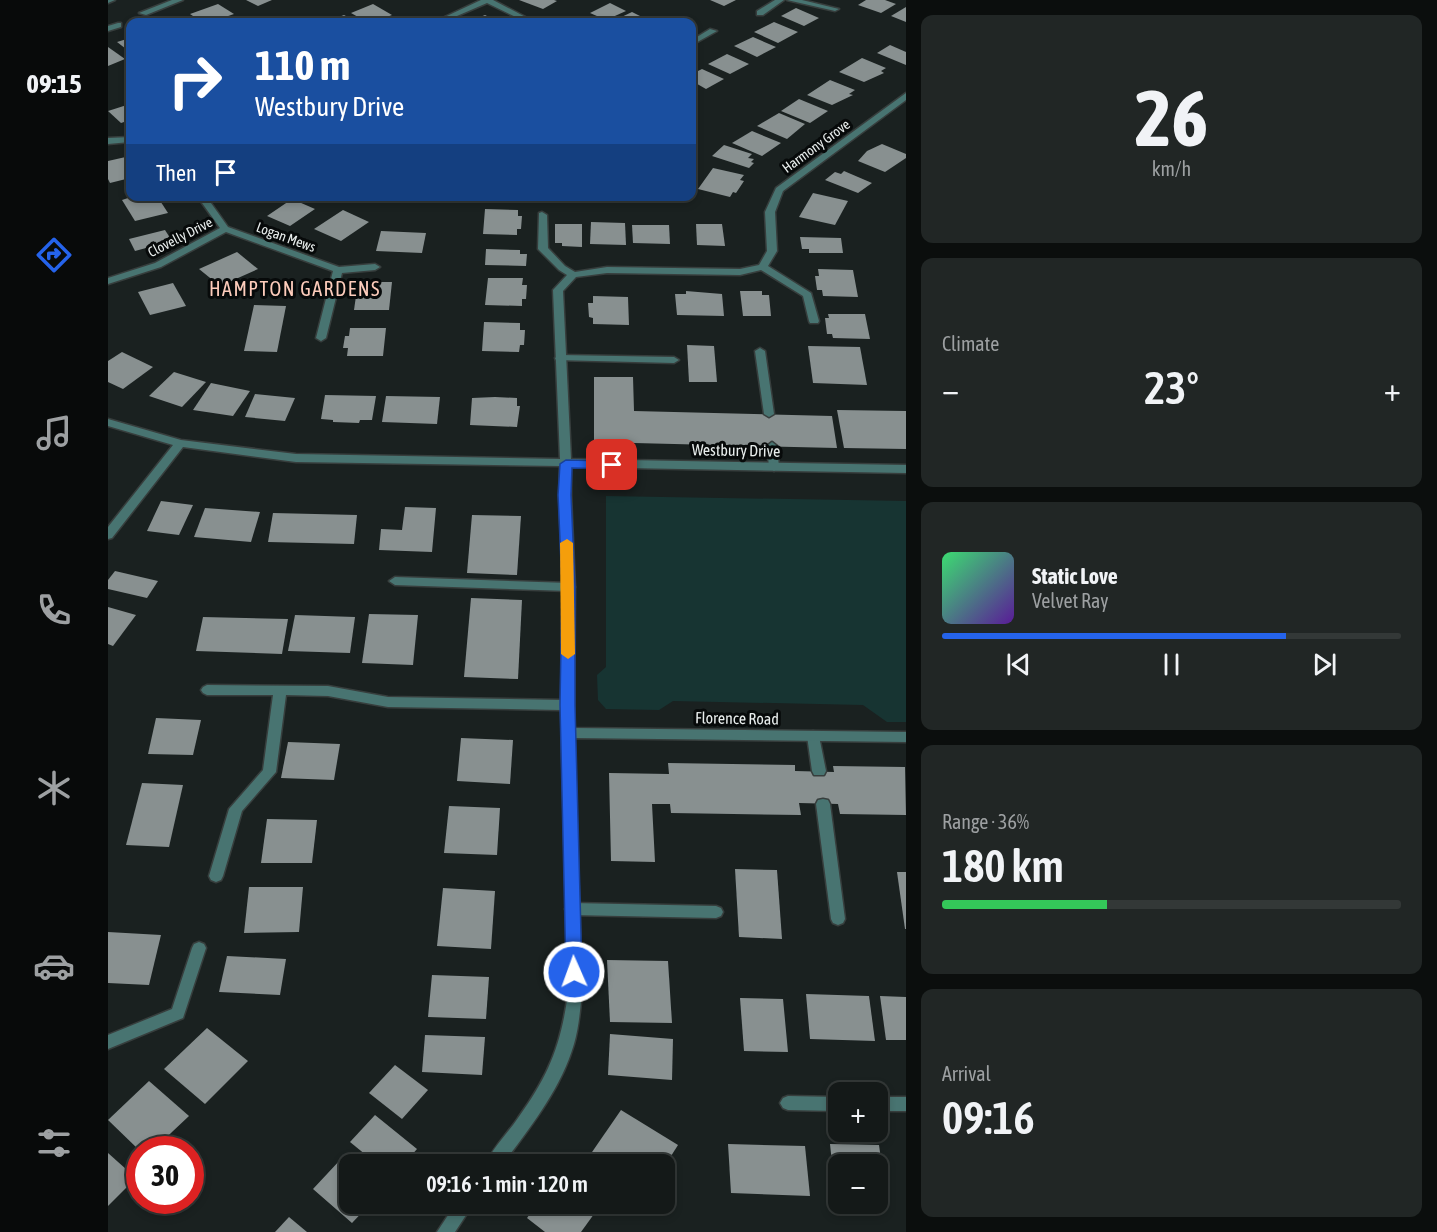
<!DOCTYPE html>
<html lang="en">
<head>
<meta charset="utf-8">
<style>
	body { margin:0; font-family:"Asap Condensed",sans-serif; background:#212625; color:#f1f3f6; height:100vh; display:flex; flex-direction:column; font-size:22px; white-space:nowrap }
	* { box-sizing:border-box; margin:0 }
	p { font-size:20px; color:#9da0a2 }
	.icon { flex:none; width:33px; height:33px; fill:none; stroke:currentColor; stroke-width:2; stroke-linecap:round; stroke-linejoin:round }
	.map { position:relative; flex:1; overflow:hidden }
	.sheet { display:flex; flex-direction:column; gap:15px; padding:15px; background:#0b0e0d; width:531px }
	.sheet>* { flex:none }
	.banner { position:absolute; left:18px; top:18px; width:570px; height:183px; border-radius:12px; box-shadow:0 3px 9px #0003,0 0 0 2px #333837; background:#1a4fa0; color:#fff; overflow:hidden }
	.fabs { position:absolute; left:720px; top:1082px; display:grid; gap:12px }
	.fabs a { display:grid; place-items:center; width:60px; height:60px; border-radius:12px; background:#141918; box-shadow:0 3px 9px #0003,0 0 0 2px #333837; font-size:30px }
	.speed { position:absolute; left:18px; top:1136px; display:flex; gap:12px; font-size:30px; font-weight:700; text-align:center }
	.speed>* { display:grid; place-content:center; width:78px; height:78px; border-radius:50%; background:#141918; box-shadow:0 3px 9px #0003,0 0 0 2px #333837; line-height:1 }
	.speed .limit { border:9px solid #d22; background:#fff; color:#111 }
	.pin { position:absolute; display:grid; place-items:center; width:51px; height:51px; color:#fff; margin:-26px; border-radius:12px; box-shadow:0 3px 9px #0006 }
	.me { position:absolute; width:66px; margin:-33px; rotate:358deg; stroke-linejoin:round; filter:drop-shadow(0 0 4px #0008) }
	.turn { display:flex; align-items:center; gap:21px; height:126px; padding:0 30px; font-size:27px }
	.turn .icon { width:78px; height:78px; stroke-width:2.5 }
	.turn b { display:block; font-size:42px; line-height:51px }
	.then { display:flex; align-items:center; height:57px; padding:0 30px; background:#0003; gap:12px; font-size:22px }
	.big { font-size:45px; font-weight:600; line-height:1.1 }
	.sheet .widget { flex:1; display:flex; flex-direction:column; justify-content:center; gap:9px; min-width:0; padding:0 21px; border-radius:12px; background:#212625 }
	.sheet .dial { align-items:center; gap:0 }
	.dial b { font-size:78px; line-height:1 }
	.song { display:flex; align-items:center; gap:18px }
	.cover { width:72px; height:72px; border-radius:9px; background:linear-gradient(135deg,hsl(140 70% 55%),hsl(270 70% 35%)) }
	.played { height:6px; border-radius:3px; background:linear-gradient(90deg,#2563eb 75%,#333837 75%) }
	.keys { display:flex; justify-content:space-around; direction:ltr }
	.heat { display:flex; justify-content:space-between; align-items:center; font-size:33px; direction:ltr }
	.charge { height:9px; border-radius:4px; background:linear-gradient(90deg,#34c759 36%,#333837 0) }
	.trip { position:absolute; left:231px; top:1154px; width:336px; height:60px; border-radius:12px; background:#141918; box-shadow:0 3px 9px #0003,0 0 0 2px #333837; font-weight:600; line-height:60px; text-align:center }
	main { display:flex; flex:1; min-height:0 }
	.menu { display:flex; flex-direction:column; width:108px; justify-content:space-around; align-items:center; background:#080a0a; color:#9da0a2 }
	.menu .icon { width:42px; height:42px }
	.menu .current { color:#2563eb }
	.menu b { font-size:27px; color:#f1f3f6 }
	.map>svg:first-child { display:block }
	.green { fill:#173432 }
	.building { fill:#889090 }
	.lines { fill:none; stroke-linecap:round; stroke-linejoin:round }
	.service-casing { stroke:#373e3d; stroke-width:3 }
	.minor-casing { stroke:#373e3d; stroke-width:3 }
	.tertiary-casing { stroke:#373e3d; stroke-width:3 }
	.service { fill:#487471; fill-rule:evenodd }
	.minor { fill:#487471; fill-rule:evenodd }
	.tertiary { fill:#487471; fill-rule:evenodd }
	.route { fill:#2563eb; stroke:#184099; stroke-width:1.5 }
	.slow { fill:#f59e0b }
	.labels { text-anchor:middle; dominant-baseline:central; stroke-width:6; stroke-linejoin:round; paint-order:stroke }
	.far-street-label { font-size:14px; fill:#e9eeed; stroke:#070a0a }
	.street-label { font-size:16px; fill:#e9eeed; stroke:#070a0a }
	.quarter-label { font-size:20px; letter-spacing:1.5px; fill:#fdccbb; stroke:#070a0a }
</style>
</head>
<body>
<main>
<nav class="menu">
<b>09:15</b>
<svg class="icon current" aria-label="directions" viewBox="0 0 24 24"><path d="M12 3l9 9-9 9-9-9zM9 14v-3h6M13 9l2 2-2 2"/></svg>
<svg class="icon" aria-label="music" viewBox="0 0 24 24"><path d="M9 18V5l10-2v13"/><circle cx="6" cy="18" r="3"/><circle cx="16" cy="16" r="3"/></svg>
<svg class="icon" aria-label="phone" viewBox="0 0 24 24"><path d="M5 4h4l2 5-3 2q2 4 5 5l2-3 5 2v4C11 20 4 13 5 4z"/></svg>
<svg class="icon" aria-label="climate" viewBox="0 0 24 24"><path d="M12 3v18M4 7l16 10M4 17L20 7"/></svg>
<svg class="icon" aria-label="car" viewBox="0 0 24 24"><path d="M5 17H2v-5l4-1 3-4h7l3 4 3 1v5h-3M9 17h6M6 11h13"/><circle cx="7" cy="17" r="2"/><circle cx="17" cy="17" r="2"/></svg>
<svg class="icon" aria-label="filters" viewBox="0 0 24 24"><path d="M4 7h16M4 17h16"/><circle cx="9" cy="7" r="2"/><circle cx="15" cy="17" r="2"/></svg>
</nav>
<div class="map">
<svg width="798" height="1232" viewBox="0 0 798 1232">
	<rect width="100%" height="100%" fill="#1a2120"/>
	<polygon class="green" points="498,496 798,501 798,722 779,722 755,705 565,701 551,710 498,709 490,700 489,675 498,667"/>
	<g class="building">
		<polygon points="138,0 164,0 150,6"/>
		<polygon points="411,0 446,0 449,1 435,9"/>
		<polygon points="602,0 628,0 616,6"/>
		<polygon points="758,0 777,0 788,4 773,13 750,5"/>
		<polygon points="502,3 518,11 498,20 482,13"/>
		<polygon points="110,4 126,14 103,22 94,22 82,14"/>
		<polygon points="265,4 284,15 266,22 259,22 243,13"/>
		<polygon points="798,7 798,22 783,16"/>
		<polygon points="688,8 711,18 696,26 673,16"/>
		<polygon points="524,12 542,21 503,22"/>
		<polygon points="236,15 249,22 218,22"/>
		<polygon points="377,15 391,22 360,22"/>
		<polygon points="666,22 690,32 670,43 646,32"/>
		<polygon points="645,37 668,47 649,57 626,46"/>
		<polygon points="22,38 22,52 9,42"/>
		<polygon points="782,45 798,52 798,65 769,53"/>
		<polygon points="0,47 17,59 0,66"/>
		<polygon points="619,54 641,64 622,74 600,64"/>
		<polygon points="754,58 778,68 773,71 776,73 756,82 731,72"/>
		<polygon points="594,69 616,79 598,89 584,81 584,74"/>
		<polygon points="722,80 747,90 741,94 745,95 724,105 699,95"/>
		<polygon points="691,99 720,111 702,123 673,111"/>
		<polygon points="22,104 22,120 13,123 0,111"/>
		<polygon points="671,113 697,124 679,139 649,126"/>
		<polygon points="644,131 673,143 654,156 624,143"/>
		<polygon points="774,144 798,154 798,158 777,172 750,161 759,151"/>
		<polygon points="616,145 644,154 640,158 646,159 643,162 646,163 641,168 604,156"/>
		<polygon points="22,156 22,178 2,183 0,179 0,161"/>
		<polygon points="605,168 636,175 632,180 636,181 628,193 625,192 622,197 590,189"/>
		<polygon points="736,171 764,183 750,193 717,180 727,172 733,174"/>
		<polygon points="705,193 740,201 727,225 691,217"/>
		<polygon points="26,196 49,196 60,213 27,221 14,200"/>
		<polygon points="139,196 163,196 163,197 145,203"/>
		<polygon points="184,199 207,209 182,226 159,216"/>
		<polygon points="377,209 410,210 410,216 414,216 413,229 409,229 409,235 375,234"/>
		<polygon points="235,210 261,222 233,241 206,229"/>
		<polygon points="483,222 517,223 518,245 482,244"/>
		<polygon points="447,224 474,224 474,247 454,246 454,243 447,243"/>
		<polygon points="588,224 614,224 617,246 589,245"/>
		<polygon points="524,225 561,225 562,244 525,243"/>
		<polygon points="57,230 64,241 27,251 21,239"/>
		<polygon points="273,231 318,233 314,253 268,251"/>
		<polygon points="692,237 733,238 735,253 701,253 701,249 694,249"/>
		<polygon points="378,249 412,250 412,254 419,254 418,266 377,265"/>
		<polygon points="129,252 150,269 112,286 91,269"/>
		<polygon points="710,269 745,270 750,297 715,296 714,290 709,290 707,276 711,276"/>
		<polygon points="380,278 415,278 414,285 419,285 418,299 414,299 414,306 377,305"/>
		<polygon points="250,282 284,282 281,310 246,310"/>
		<polygon points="65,283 78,306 42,315 30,292"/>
		<polygon points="578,291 614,294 616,316 569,315 567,294 578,294"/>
		<polygon points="632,291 654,291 654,295 661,295 663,316 635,316"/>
		<polygon points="485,296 520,297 521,325 485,324 485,318 481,317 480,303 485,303"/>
		<polygon points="146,305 178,306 169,352 136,351"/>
		<polygon points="720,314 757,314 762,339 725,338 724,334 719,334 717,318 721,318"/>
		<polygon points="376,322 412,323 412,330 417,330 416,345 412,345 411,352 374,351"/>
		<polygon points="242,328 278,328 275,356 239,356 240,348 235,348 237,336 241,336"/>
		<polygon points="579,345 606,346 609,382 581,382"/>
		<polygon points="700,346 752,347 759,385 705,383"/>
		<polygon points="14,352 45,367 15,389 0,382 0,361"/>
		<polygon points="66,372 98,382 74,407 41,396"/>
		<polygon points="486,377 525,377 526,411 724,416 729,448 486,442"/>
		<polygon points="103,383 142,391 125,416 85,410"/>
		<polygon points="147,394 187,398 177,421 137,417"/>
		<polygon points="217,395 268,396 264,420 252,420 251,423 225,422 225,420 213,419"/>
		<polygon points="278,396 332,397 329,424 274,422"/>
		<polygon points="387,397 409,398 409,406 412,406 409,427 362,425 364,398"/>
		<polygon points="729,410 798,411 798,449 736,448"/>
		<polygon points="53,501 85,505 71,535 39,531"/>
		<polygon points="297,507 328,508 324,552 271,550 273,529 294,530"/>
		<polygon points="97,508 152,512 143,542 86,537"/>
		<polygon points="165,513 249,515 246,544 160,542"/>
		<polygon points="364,515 413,516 409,575 359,573"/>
		<polygon points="7,571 50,581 39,598 0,589 0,580"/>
		<polygon points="363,598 414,600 410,679 356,677"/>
		<polygon points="0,607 28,615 5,646 0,644"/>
		<polygon points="261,614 310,615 305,665 254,663"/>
		<polygon points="187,615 247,617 242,653 180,651"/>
		<polygon points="95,617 180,619 174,654 88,651"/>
		<polygon points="48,718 93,720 85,755 40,754"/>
		<polygon points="353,738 405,740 402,784 349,781"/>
		<polygon points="180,742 232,744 226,780 173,778"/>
		<polygon points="560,763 687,765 687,771 726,772 725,766 797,767 798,815 732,814 730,804 691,803 693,815 563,813 562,804 544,804 547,862 503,861 501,773 561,774"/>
		<polygon points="34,783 75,785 61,847 18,845"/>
		<polygon points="341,806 392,808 389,855 336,853"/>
		<polygon points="159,819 209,820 204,863 153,863"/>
		<polygon points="627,869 669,870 674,939 631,937"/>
		<polygon points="789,872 798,872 798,929 797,929"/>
		<polygon points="141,887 195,887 191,932 136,933"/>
		<polygon points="335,888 387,891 383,949 329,946"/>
		<polygon points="0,932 53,935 41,985 0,983"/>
		<polygon points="119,956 178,959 172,995 111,992"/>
		<polygon points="499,960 560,961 564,1023 502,1022"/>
		<polygon points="324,975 381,977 378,1019 320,1017"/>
		<polygon points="698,994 761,996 767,1041 702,1039"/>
		<polygon points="772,996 798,997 798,1040 778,1040"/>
		<polygon points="632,998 675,999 680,1052 636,1051"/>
		<polygon points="99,1028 140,1061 97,1104 56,1069"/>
		<polygon points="502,1034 565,1039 564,1080 500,1075"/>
		<polygon points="317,1035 377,1037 374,1075 314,1072"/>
		<polygon points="287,1065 320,1090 294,1119 261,1093"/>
		<polygon points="41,1081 81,1116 46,1149 30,1149 0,1120"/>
		<polygon points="513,1110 570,1145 558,1164 497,1164 482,1155"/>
		<polygon points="267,1115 309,1149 296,1164 269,1164 242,1142"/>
		<polygon points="620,1144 697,1146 702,1196 623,1193"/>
		<polygon points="722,1144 771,1145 779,1203 770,1203 770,1164 730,1164 730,1202 728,1201"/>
		<polygon points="0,1153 28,1178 0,1206"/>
		<polygon points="233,1159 242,1166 242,1203 263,1203 244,1223 205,1189"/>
		<polygon points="430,1203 494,1203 473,1232 437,1232 419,1218"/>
		<polygon points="181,1217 199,1232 167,1232"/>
	</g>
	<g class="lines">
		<defs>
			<g id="service">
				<polygon points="652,348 657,351 666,414 661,417 656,414 647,351"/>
				<polygon points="452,355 566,357 571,360 566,363 448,360 447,358"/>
				<polygon points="664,442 669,446 671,467 666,471 661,467 659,446"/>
				<polygon points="287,577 461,583 467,587 461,591 287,585 281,581"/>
				<polygon points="705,731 710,733 711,736 718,771 716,775 706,775 704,771 699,736 700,733"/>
				<polygon points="715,799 720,800 722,804 737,919 735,923 730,925 725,923 723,919 708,804 710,800"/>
				<polygon points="464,903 608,906 613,908 615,912 613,916 608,918 464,915 459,913 457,909 459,905"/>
			</g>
			<g id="minor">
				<polygon points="64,0 75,0 38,15 31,13"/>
				<polygon points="373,0 385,0 427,22 418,22 379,3 335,22 326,22"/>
				<polygon points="667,0 676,0 655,15 649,15 649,11"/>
				<polygon points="679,0 694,0 731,9 727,11"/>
				<polygon points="10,23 13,23 13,27 0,31 0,26"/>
				<polygon points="602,29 609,31 584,45 584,40"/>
				<path d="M798 93V100L675 191 667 212 669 251 660 266 703 293 711 321 710 323H702L701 321 695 296 653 270 632 275 499 273 468 277 455 291 463 459 798 465V473L463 467V495L467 587 466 728 798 732V742L466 738 474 993C472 1010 471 1027 466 1044 453 1089 423 1126 395 1164H378C385 1147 400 1133 410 1118 441 1075 453 1045 460 993L453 710 280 707 220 696 178 695 168 772 134 811 115 876 113 880 108 882 103 880 101 876 121 809 155 770 165 695H99L95 693 93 690 95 687 99 685 220 686 280 697 453 700 455 587 451 495 452 466 188 462 75 447 4 538 0 539V527L65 445 0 426V419L73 440 188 454 452 459 445 290 459 275 451 270 430 249 431 213 434 212 439 215 440 248 457 266 467 272 499 267 632 269 651 265 659 251 657 212 668 188Z"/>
				<polygon points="22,137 22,142 0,144 0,138"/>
				<polygon points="89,196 98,196 120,227 231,267 267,264 272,267 267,270 234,273 218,338 213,341 208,338 225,271 118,232 53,267 0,284 0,278 47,263 112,228"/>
				<polygon points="91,942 96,944 98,948 75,1018 0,1049 0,1035 64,1009 84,948 86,944"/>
				<polygon points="680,1096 730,1097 730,1111 680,1110 675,1108 672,1103 675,1098"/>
				<rect x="770" y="1097" width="28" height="14"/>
				<polygon points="348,1203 366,1203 347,1232 329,1232"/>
			</g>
			<polygon id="tertiary" points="0,0 7,0 0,3"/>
		</defs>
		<use href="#service" class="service-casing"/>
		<use href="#minor" class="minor-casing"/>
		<use href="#tertiary" class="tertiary-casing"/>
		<use href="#service" class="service"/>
		<use href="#minor" class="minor"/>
		<use href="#tertiary" class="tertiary"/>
	</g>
	<polygon class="route" points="458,460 504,461 510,465 504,469 464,468 463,495 467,586 467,705 474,972 472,977 466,979 460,977 458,972 452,705 454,586 450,495 452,464"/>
	<polygon class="slow" points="459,539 465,543 467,654 460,659 453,654 452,543"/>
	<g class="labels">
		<g class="far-street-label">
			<text transform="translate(708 146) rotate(-36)">Harmony Grove</text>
			<text transform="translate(72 237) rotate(-27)">Clovelly Drive</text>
			<text transform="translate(178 237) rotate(20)">Logan Mews</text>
		</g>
		<g class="street-label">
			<text transform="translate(628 450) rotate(1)">Westbury Drive</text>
			<text transform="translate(629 718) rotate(1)">Florence Road</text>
		</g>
		<g class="quarter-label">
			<text x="187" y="288">HAMPTON GARDENS</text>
		</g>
	</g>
</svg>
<div class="fabs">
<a>+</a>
<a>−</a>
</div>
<div class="speed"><div class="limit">30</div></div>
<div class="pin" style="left:504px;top:465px;background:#d93025"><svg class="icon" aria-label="arrive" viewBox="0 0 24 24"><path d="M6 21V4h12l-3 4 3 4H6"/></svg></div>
<svg class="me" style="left:466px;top:972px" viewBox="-20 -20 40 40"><circle r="17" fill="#2563eb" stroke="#fff" stroke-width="3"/><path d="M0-11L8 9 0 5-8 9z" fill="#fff"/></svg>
<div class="trip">09:16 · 1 min · 120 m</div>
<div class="banner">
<div class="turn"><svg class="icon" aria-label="right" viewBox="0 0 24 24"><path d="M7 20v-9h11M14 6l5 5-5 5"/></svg><div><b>110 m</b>Westbury Drive</div></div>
<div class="then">Then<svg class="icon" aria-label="arrive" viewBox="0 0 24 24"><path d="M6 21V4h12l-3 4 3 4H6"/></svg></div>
</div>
</div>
<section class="sheet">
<div class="widget dial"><b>26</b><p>km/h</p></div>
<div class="widget"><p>Climate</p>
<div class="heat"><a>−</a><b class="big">23°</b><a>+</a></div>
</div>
<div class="widget">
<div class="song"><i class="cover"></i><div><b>Static Love</b><p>Velvet Ray</p></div></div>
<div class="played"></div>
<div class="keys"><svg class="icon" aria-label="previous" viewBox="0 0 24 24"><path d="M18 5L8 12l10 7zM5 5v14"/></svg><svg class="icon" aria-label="pause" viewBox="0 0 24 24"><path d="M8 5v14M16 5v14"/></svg><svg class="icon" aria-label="next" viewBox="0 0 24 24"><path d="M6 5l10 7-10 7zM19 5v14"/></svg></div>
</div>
<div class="widget"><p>Range · 36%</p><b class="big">180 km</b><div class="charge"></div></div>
<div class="widget"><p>Arrival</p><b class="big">09:16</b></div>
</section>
</main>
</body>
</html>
